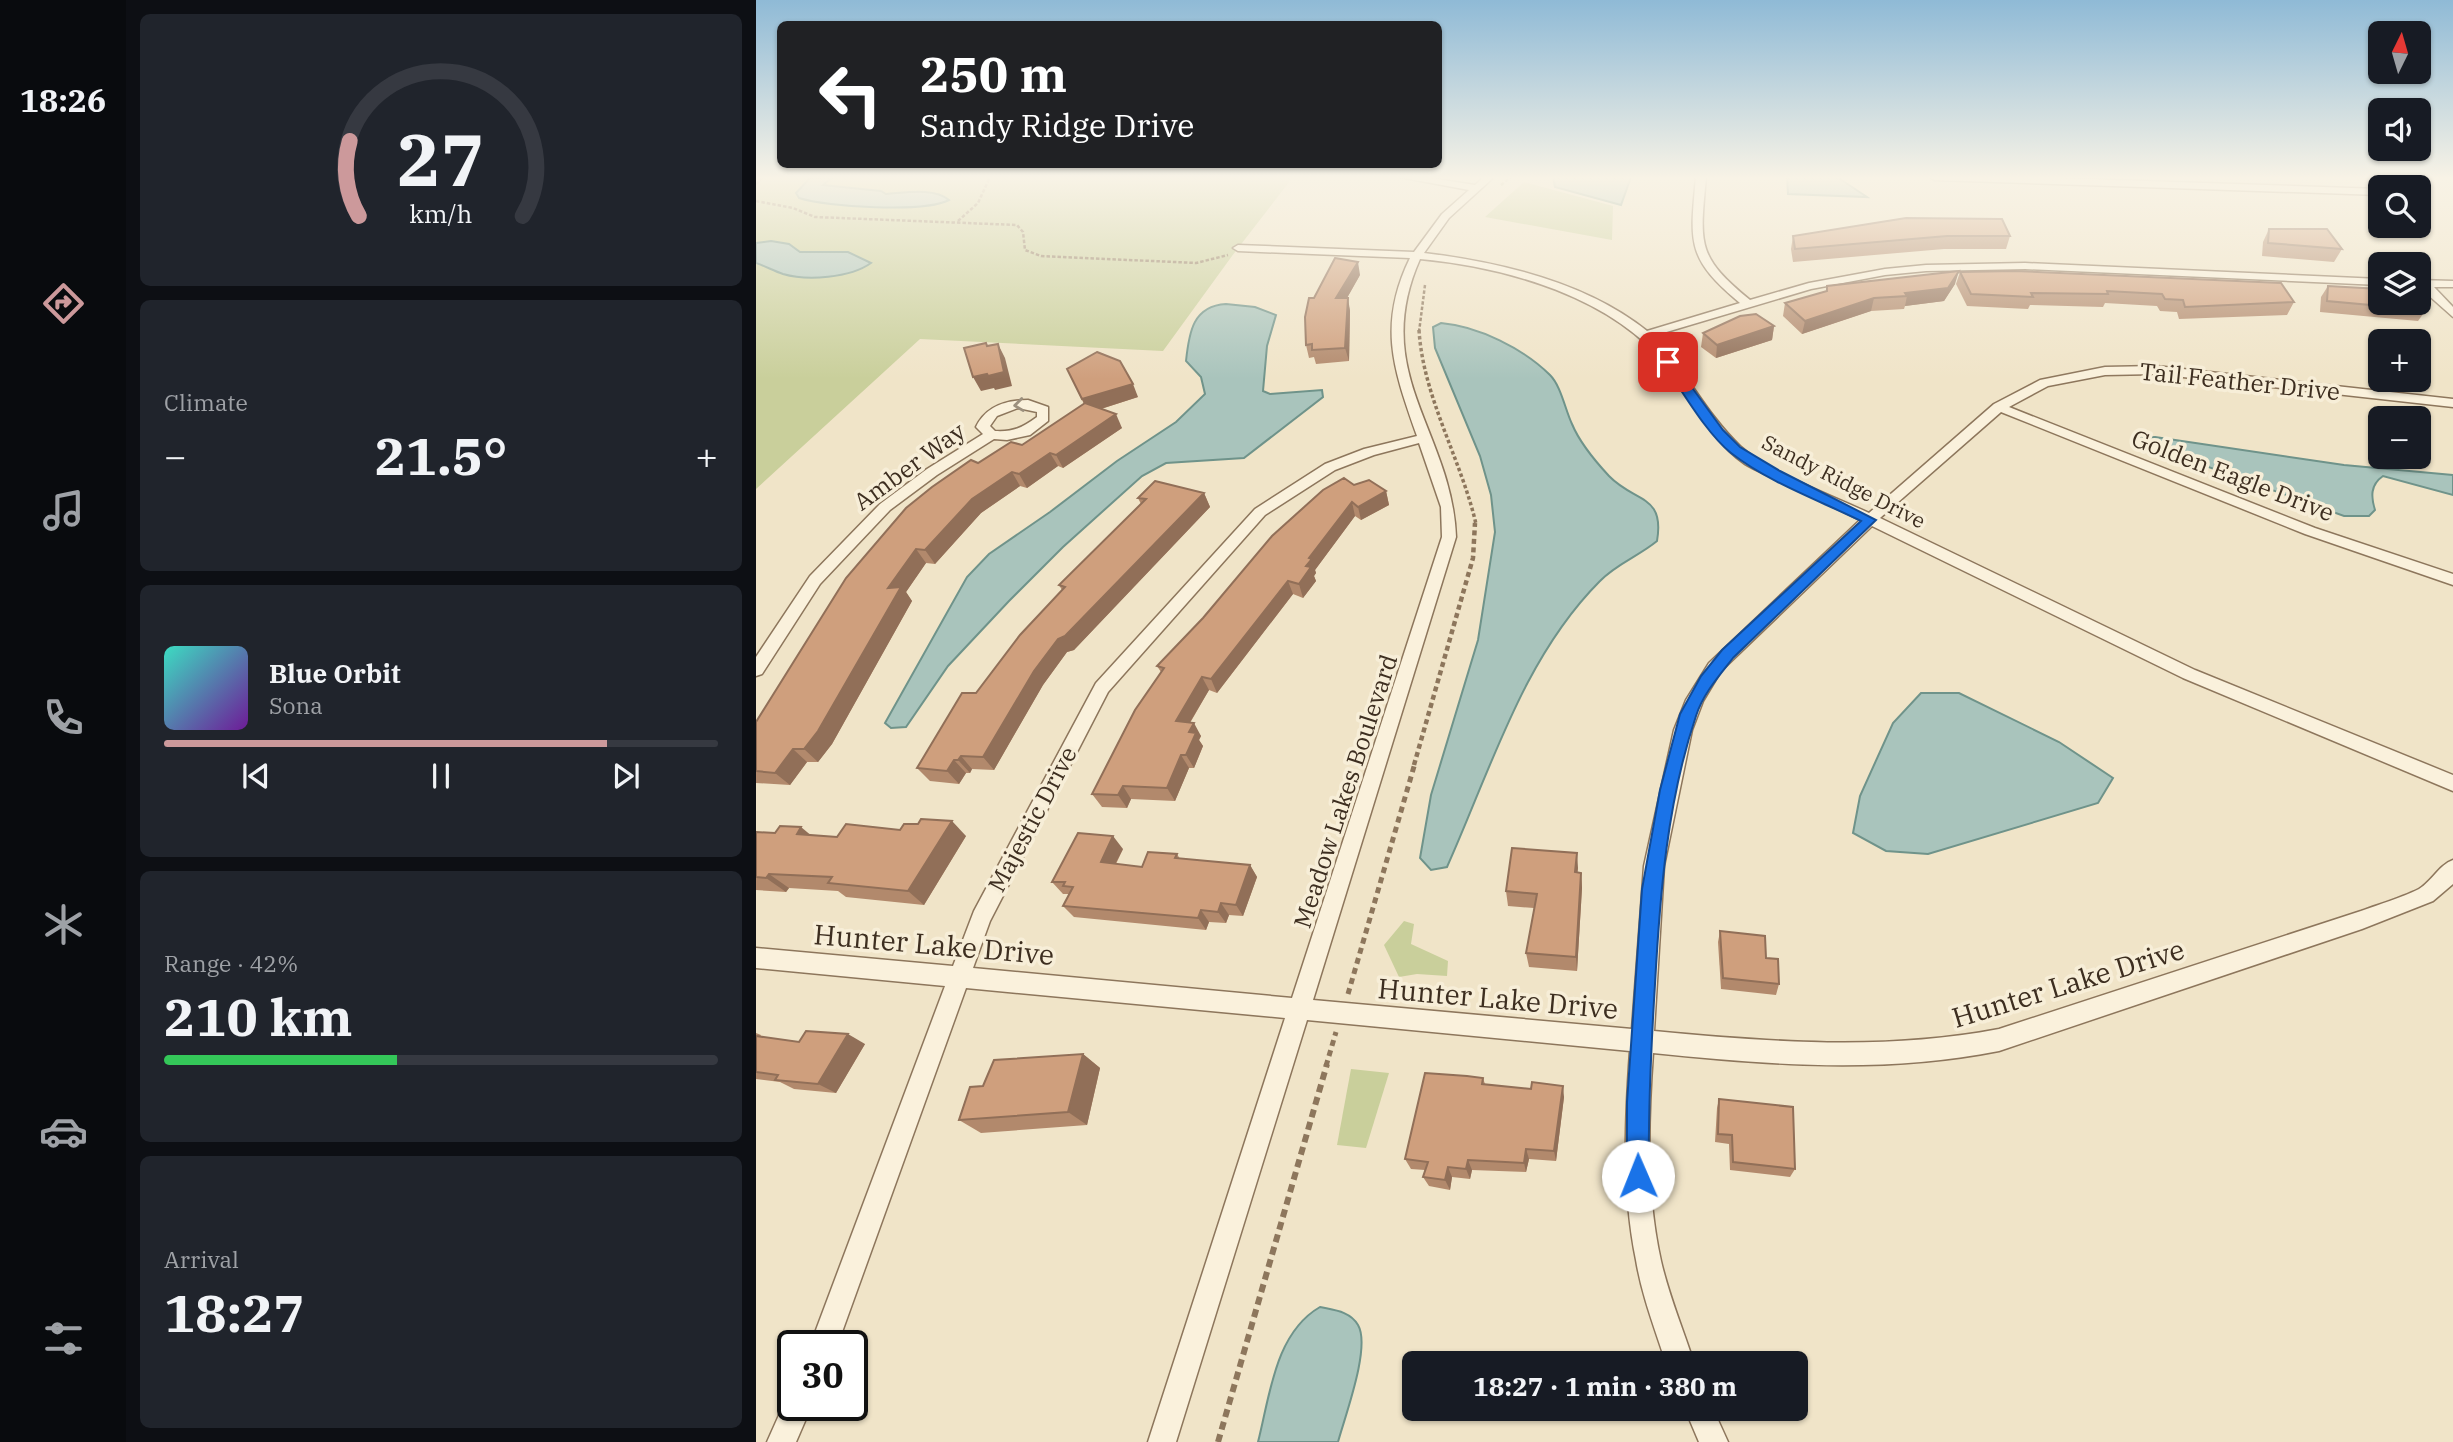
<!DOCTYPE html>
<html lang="en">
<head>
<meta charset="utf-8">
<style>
	body { margin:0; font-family:"IBM Plex Serif",serif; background:#20242c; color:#f1f3f6; height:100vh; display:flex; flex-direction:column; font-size:26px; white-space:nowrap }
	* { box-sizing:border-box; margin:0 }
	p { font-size:23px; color:#9ea1a6 }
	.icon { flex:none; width:38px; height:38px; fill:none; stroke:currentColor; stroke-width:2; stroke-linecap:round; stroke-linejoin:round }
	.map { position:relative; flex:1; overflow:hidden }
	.details { display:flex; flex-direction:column; gap:14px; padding:14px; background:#0d0f14; width:630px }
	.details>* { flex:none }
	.top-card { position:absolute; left:21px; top:21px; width:665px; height:147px; border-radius:10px; box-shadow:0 2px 5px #0004; background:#202124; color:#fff; overflow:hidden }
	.needle { width:46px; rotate:5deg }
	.fabs { position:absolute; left:1612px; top:21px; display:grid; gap:14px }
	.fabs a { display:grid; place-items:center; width:63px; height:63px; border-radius:10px; background:#171b24; box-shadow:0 2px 5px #0004; font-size:35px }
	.speed { position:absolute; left:21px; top:1330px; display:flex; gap:14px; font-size:35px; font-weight:700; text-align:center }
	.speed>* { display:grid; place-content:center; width:91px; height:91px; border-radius:50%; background:#171b24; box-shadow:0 2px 5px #0004; line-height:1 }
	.speed .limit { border:4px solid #111; border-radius:10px; background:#fff; color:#111 }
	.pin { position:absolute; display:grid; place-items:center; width:60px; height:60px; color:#fff; margin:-30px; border-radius:14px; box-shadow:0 4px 10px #0006 }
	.me { position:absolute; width:77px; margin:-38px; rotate:359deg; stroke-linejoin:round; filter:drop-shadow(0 0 5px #0008) }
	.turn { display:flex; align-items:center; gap:24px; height:147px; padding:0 28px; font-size:32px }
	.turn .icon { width:91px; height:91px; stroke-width:2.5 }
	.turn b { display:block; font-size:49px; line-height:60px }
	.big { font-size:52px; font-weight:700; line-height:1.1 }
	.details .tile { flex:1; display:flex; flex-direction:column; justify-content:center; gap:10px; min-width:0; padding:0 24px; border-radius:10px; background:#20242c }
	.details .dial { align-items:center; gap:0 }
	.dial svg { height:182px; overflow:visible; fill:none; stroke:#363941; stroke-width:7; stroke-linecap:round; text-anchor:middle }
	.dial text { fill:#f1f3f6; stroke:none }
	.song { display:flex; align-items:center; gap:21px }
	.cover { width:84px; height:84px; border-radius:10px; background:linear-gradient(135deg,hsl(170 70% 55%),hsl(280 70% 35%)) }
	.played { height:7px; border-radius:4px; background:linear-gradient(90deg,#cc999b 80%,#363941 80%) }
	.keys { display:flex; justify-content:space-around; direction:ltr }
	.heat { display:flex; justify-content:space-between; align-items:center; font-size:38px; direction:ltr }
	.charge { height:10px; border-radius:5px; background:linear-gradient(90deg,#34c759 42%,#363941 0) }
	.trip { position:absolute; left:646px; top:1351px; width:406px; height:70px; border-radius:10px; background:#171b24; box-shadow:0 2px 5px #0004; font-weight:700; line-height:70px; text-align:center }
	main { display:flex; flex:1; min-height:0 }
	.tabs { display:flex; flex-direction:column; width:126px; justify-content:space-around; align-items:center; background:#090b0e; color:#9ea1a6 }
	.tabs .icon { width:49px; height:49px }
	.tabs .active { color:#cc999b }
	.tabs b { font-size:32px; color:#f1f3f6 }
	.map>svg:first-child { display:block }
	.green { fill:#c9cf9b }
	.water { fill:#a9c4bc; stroke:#6f938a; stroke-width:2 }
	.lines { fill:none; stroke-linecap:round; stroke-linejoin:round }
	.minor-casing { stroke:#8d765c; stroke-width:3 }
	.path-far4 { stroke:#8d765c; stroke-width:2.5; stroke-dasharray:3.5 2; stroke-linecap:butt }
	.path-far3 { stroke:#8d765c; stroke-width:3.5; stroke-dasharray:3.5 2.5; stroke-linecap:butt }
	.path-far2 { stroke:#8d765c; stroke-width:4.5; stroke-dasharray:5 3.5; stroke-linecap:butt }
	.path-far1 { stroke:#8d765c; stroke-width:5; stroke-dasharray:6 4.5; stroke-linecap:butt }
	.path { stroke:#8d765c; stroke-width:6; stroke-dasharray:8 5; stroke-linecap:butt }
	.minor { fill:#faf1dc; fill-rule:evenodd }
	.wall { fill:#b2896c }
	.shaded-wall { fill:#916f58 }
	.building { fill:#cf9f7d; stroke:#916f58; stroke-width:2 }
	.oneway { stroke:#9c907e }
	.route { fill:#1a73e8; stroke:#114b97; stroke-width:2 }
	.labels { text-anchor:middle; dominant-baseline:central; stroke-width:7; stroke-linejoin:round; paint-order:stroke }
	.far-street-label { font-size:21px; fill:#3d2e20; stroke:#f7eed8 }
	.street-label { font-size:24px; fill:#3d2e20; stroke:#f7eed8 }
	.near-street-label { font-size:28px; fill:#3d2e20; stroke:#f7eed8 }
</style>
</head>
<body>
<main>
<nav class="tabs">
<b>18:26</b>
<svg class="icon active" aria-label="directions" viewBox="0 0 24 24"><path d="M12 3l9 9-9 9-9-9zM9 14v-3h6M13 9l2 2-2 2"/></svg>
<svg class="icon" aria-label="music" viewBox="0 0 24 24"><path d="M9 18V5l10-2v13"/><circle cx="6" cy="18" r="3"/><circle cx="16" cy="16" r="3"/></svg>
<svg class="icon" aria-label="phone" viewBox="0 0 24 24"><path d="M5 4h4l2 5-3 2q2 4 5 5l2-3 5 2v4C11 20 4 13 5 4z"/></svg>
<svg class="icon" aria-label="climate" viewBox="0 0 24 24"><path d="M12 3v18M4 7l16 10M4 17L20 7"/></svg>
<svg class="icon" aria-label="car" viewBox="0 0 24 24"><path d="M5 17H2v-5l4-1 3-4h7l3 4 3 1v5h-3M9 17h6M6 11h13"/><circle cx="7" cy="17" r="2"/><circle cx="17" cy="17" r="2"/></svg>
<svg class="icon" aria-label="filters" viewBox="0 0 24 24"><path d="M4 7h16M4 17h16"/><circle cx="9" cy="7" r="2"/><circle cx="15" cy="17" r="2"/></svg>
</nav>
<section class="details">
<div class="tile dial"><svg viewBox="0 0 100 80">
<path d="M14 69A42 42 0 1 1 86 69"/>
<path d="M14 69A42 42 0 0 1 10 36" stroke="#cc999b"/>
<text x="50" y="56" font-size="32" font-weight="700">27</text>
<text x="50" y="72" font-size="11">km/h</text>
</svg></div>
<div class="tile"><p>Climate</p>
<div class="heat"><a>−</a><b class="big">21.5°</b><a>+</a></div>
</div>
<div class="tile">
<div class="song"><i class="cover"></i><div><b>Blue Orbit</b><p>Sona</p></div></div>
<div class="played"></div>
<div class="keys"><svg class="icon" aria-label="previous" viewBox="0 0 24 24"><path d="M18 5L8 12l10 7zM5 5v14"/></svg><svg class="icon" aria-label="pause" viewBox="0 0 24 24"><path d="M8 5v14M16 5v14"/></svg><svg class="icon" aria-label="next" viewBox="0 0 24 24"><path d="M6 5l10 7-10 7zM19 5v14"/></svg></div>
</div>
<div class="tile"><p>Range · 42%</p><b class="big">210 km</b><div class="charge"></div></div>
<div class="tile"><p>Arrival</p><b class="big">18:27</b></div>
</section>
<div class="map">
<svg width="1697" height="1442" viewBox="0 0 1697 1442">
	<rect width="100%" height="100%" fill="#f0e4c8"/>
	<g class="green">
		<polygon points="0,177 537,177 476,256 407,351 164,339 0,489"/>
		<polygon points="768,182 857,206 856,240 729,217"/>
		<polygon points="648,921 658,924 655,944 692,961 691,976 661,974 643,977 628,945"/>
		<polygon points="595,1069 633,1073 610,1148 581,1145"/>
	</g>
	<g class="water">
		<path d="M77 177 67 185 125 191 130 194C148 193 178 187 193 200 168 213 71 207 43 198L40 193 54 178Z"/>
		<polygon points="797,177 875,177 865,205 799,187"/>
		<polygon points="1031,177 1081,177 1111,197 1032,194"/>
		<path d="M15 241 33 244 44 252H92L115 263C94 278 51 281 27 274 18 271 9 266 0 263V243Z"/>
		<path d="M470 304 499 307 520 315 511 346 507 391 514 394 566 390 567 397 488 458 410 463 386 476 307 547 253 601 192 666 150 727 135 728 129 723 211 577 233 554 294 512 361 461 420 422 449 394 445 377 430 361C433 332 437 306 470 304Z"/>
		<path d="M685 323C722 326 768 349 794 375 805 386 809 409 816 424 823 441 840 462 853 476 879 503 909 494 901 541 883 556 860 564 844 581 767 658 735 769 691 867L675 870 664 858 675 795 722 640 739 532 735 495 724 456 679 348 677 327Z"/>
		<path d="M1399 437 1588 465 1697 475V495L1627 476C1614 485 1615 497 1619 510L1613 516H1588L1386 443 1384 438Z"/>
		<polygon points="1165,693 1203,693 1303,742 1357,778 1342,803 1172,854 1130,851 1097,833 1104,796 1137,723"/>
		<path d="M564 1307C577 1310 594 1311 602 1325 615 1347 589 1416 582 1442H502C514 1395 519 1333 564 1307Z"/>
	</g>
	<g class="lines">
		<defs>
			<g id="minor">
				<path d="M643 177H668L719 185 728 177H738L693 218 668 253C743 262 830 282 891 331L984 303C930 258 934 243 940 177H950C944 244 940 256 994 300L1053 283 1129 269 1170 265 1269 263 1624 279V285L1269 269 1170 271 1129 275 1055 289 897 336C930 370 950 414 984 446 1014 473 1075 495 1113 513L1238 404 1284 380 1349 367 1400 366 1697 399V407L1400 374 1349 375 1292 386 1253 407 1559 528 1697 574V585L1549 534 1245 412 1124 518 1439 670 1697 775V791L1427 678 1116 526 965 671 947 701 936 730 908 866 898 1031C1014 1042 1128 1051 1243 1029L1605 911C1624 904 1645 898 1663 889 1676 881 1683 865 1697 860V884L1677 901 1606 929 1243 1051C1128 1074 1013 1065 897 1053 892 1122 890 1194 905 1261 913 1296 927 1329 938 1363H910C899 1329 886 1296 880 1260 866 1192 869 1121 874 1051L551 1020 420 1442H392L529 1018 210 988 81 1346H54L189 986 0 968V948L197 966 218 911 340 683 499 509 569 464 608 449 661 436C638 370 621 326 654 258L482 251 477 248 482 245 658 252 686 214 713 190ZM664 259C750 267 858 297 912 368 936 400 955 441 989 464 1000 471 1015 476 1027 483 1053 495 1079 508 1104 520L953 663 930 700 918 730 888 866 876 1029 557 1000 700 537C696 431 613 374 664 259ZM663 443 685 507 686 537 536 998 217 968 234 921 352 692 509 515 579 470 618 455Z"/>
				<polygon points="1174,177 1272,177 1624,189 1624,195 1178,180"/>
				<polygon points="1637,177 1647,177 1646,187 1636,187"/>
				<polygon points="1662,280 1697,281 1697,287 1678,287 1697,307 1697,317 1662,286"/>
				<path d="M272 400 292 407V421L274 435 251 440 238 439 181 475 134 510 64 584 6 674 0 676V657L54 576 124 504 171 469 227 434 220 427C230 406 250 400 272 400ZM262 408 281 412V417C266 428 257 432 239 431L234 426 241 416Z"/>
				<polygon points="37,1393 37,1405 56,1405 40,1442 11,1442 32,1395"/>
				<polygon points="929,1409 957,1409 972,1442 943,1442"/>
			</g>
		</defs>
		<use href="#minor" class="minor-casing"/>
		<g class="path-far4">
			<polyline points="0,184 7,177"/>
			<polyline points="745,185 755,177"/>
			<polyline points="0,201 37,208 59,217 261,225 267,232 269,250 285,256 440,263 472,255"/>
			<polyline points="202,221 222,203 234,177"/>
			<polyline points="663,332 669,285"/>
		</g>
		<path class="path-far3" d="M663 330C667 397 705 459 720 524"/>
		<polyline class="path-far2" points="658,765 717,558 719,523"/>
		<g class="path-far1">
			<polyline points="592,994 659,763"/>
			<polyline points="570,1066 580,1032"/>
		</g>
		<polyline class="path" points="462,1442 571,1064"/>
		<use href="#minor" class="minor"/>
	</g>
	<g class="wall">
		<polygon points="1513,229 1586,249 1578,262 1506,256 1507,242"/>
		<polygon points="1037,236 1254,236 1250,249 1188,249 1037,262 1035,249"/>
		<polygon points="1204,272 1538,302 1531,315 1423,319 1421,312 1404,311 1401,306 1349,303 1347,307 1274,305 1272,309 1211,306 1200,284"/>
		<polygon points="604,275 591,298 594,311 593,361 560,364 558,357 553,358 550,345 558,298"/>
		<polygon points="1199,284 1188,301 1149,306 1148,309 1115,311 1046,334 1027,316 1029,303 1070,291 1071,286"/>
		<polygon points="1572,286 1670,310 1662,321 1564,312 1565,297"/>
		<polygon points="1018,326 1016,340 960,358 945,347 947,333"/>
		<polygon points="311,369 382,397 345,409 366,428 307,468 302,466 271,488 264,486 225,513 179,564 170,563 150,592 156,601 76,744 62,762 51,762 34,785 0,783 0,722 222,463 266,445 328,404"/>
		<polygon points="598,485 630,491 633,505 605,520 599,516 559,570 560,573 558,576 560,581 547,598 537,594 461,693 453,690 434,723 445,736 443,740 447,746 438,768 433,768 419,801 375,799 371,808 346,807 336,794 405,672 401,666"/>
		<polygon points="448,493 454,507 318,650 311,652 287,685 238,770 216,769 214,773 210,773 203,784 174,781 161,768 220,693 306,590 303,585 385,504 382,498"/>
		<polygon points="144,830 210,836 168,905 90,897 82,891 33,888 30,892 0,890 0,832 81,837"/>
		<polygon points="367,849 360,864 386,867 421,854 424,859 494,865 501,877 487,916 473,915 470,923 453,922 450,930 318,917 307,906 313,894 307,894 296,882"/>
		<polygon points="822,868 821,872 825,873 826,888 821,971 773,967 770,953 778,908 752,906 750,891"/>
		<polygon points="964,931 1010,958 1023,984 1020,995 965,989 962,942"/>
		<polygon points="0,1033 5,1035 4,1037 43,1042 109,1044 80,1093 38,1089 24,1082 0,1079"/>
		<polygon points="327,1054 344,1068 331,1125 225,1133 203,1120 227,1086"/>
		<polygon points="727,1078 729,1084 808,1097 800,1161 773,1159 770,1172 716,1170 714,1179 696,1177 694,1190 673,1186 667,1177 669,1170 655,1169 649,1159"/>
		<polygon points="963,1099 1039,1169 1034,1177 974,1170 973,1144 959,1142 961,1108"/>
	</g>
	<g class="shaded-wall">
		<polygon points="602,262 604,275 583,312 580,298"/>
		<polygon points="1203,271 1199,284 1188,301 1149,306 1151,296 1149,293"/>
		<polygon points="592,298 594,311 593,361 589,348"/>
		<polygon points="1118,298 1115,311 1046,334 1049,321"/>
		<polygon points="1018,326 1016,340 960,358 961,345"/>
		<polygon points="242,344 249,358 256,386 239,390 238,388 225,391 217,377"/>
		<polygon points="377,384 382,397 332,413 326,399"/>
		<polygon points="360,414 366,428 307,468 300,455"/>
		<polygon points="294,453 302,466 271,488 263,474"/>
		<polygon points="256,472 264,486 225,513 179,564 169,550 216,499"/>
		<polygon points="630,491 633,505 605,520 602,507"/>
		<polygon points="448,493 454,507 318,650 311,652 287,685 238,770 227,757 278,671 302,639"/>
		<polygon points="596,502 599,516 559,570 560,573 558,576 560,581 547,598 543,584 553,558"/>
		<polygon points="160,549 170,563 150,592 156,601 76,744 62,762 48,749 132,588"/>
		<polygon points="532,581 537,594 461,693 455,679"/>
		<polygon points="446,677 453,690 427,734 420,721"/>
		<polygon points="438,723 445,736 443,740 447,746 438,768 430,755 433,732"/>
		<polygon points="37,749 51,762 34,785 19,773"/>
		<polygon points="425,755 433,768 419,801 411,788"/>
		<polygon points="205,756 216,769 214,773 202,760"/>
		<polygon points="198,760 210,773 203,784 191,771"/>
		<polygon points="367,786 375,799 371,808 362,795"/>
		<polygon points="196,821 210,836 168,905 152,891"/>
		<polygon points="45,827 63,842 41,834"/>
		<polygon points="357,836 367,849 354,874 345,862"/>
		<polygon points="821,853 822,868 820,887 819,872"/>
		<polygon points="494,865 501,877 487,916 480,905"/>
		<polygon points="825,873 826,888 821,971 820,957"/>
		<polygon points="13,874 33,888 30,892 10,878"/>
		<polygon points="465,903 473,915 470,923 462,912"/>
		<polygon points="445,910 453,922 450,930 442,918"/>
		<polygon points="92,1034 109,1044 80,1093 62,1084"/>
		<polygon points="327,1054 344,1068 331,1125 312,1112"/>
		<polygon points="807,1086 808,1097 800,1161 798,1151"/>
		<polygon points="770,1149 773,1159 770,1172 768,1163"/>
		<polygon points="712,1160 716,1170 714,1179 710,1169"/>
		<polygon points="692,1167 696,1177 694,1190 689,1180"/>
	</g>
	<g class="building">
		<polygon points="1150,218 1246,219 1254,236 1191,236 1039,249 1037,236"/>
		<polygon points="1513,229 1571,229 1586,249 1512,243"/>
		<polygon points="579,258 602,262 580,298 592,298 589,348 556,350 556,344 550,345 549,317 553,298 558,298"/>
		<polygon points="1203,271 1192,288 1149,293 1151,296 1118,298 1049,321 1029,303 1071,291 1071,286"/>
		<polygon points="1259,271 1525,283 1538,302 1429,307 1427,300 1409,299 1406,294 1351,291 1352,294 1275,293 1277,297 1215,294 1204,272"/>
		<polygon points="1572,286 1624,289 1624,303 1662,302 1670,310 1571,301"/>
		<polygon points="1000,314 1018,326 961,345 947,333 984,316"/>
		<polygon points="230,343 231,346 242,344 248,372 232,376 231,374 217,377 208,348"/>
		<polygon points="341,352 364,361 377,384 326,399 311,369"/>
		<polygon points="329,403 360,414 300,455 294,453 263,474 256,472 216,499 169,550 160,549 132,588 145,587 62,731 48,749 37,749 19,773 0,771 0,722 90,578 150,508 176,487 215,460 222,463 255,442 266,445"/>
		<polygon points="588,478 598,485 613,480 630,491 602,507 596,502 553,558 556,559 550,566 555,567 543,584 532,581 455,679 446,677 420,721 438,723 433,732 440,733 430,755 425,755 411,788 367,786 362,795 336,794 379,710 408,668 401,666 447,618 516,536 567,490"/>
		<polygon points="399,481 448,493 309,636 302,639 278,671 227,757 205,756 202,760 198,760 191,771 161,768 206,693 220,693 264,635 309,587 303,585 390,499 382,498"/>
		<polygon points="165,819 196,821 152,891 72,883 76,877 13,874 10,878 0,877 0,832 19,833 24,826 45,827 41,834 81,837 90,824 144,830 148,824 162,824"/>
		<polygon points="322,833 357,836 345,862 386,867 392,852 421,854 419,858 494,865 480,905 465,903 462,912 445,910 442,918 307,906 317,887 307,886 309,882 296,882"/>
		<polygon points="756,848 821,853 819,872 825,873 820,957 770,953 781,894 750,891"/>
		<polygon points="964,931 1009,936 1010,958 1022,959 1023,984 967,978"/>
		<polygon points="50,1031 92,1034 62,1084 19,1080 22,1075 0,1072 0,1036 43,1042"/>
		<polygon points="327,1054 312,1112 203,1120 214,1087 227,1086 238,1060"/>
		<polygon points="669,1073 711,1076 727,1078 726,1084 775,1089 776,1082 807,1086 798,1151 770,1149 768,1163 712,1160 710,1169 692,1167 689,1180 667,1177 672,1162 649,1159"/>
		<polygon points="963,1099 1037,1107 1039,1169 977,1162 976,1135 962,1134"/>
	</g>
	<defs><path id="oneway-chevron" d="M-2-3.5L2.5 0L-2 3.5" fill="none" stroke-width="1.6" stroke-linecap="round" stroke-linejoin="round" transform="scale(1.75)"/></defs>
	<use class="oneway" href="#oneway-chevron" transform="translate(263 405) rotate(173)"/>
	<linearGradient id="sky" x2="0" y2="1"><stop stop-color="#8fbad6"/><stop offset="0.47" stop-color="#f8f3e6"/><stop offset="1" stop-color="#f8f3e6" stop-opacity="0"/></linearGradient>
	<rect width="1697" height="379" fill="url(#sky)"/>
	<path class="route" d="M908 360H916L967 430 984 447 1024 471 1120 520 977 658C963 676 947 694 940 716 911 802 904 894 899 984 895 1048 892 1112 893 1176L890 1184 882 1187 874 1184 871 1176V1102L886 889 904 790 924 714 945 676 966 650 1105 521C1062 500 1012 482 975 453 949 432 926 390 906 362Z"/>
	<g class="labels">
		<g class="far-street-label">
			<text transform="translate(1088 481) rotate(27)">Sandy Ridge Drive</text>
		</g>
		<g class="street-label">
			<text transform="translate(1484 381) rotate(6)">Tail Feather Drive</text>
			<text transform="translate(153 466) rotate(-36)">Amber Way</text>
			<text transform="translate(1477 475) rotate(21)">Golden Eagle Drive</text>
			<text transform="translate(589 791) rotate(-72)">Meadow Lakes Boulevard</text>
			<text transform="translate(276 819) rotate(-62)">Majestic Drive</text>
		</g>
		<g class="near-street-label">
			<text transform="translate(178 944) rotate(5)">Hunter Lake Drive</text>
			<text transform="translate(1312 983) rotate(-17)">Hunter Lake Drive</text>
			<text transform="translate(742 998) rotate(5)">Hunter Lake Drive</text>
		</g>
	</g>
</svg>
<div class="fabs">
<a><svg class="needle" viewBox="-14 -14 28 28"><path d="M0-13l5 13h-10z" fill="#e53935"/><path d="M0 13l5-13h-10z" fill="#9ea1a6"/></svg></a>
<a><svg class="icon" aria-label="sound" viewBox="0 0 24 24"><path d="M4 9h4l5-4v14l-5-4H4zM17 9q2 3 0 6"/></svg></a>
<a><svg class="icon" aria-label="search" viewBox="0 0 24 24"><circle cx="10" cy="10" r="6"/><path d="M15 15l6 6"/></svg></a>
<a><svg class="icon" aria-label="layers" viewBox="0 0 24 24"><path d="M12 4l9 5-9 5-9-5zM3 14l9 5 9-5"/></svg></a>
<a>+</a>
<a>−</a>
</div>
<div class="speed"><div class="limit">30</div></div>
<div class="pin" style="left:912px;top:362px;background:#d93025"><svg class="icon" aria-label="arrive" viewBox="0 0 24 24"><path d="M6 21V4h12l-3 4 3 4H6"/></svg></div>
<svg class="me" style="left:882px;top:1176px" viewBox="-20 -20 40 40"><circle r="19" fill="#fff"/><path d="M0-13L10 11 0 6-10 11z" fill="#1a73e8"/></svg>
<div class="trip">18:27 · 1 min · 380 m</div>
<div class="top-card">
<div class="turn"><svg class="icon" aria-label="left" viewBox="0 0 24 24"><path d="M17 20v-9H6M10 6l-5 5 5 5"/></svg><div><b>250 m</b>Sandy Ridge Drive</div></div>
</div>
</div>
</main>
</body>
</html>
